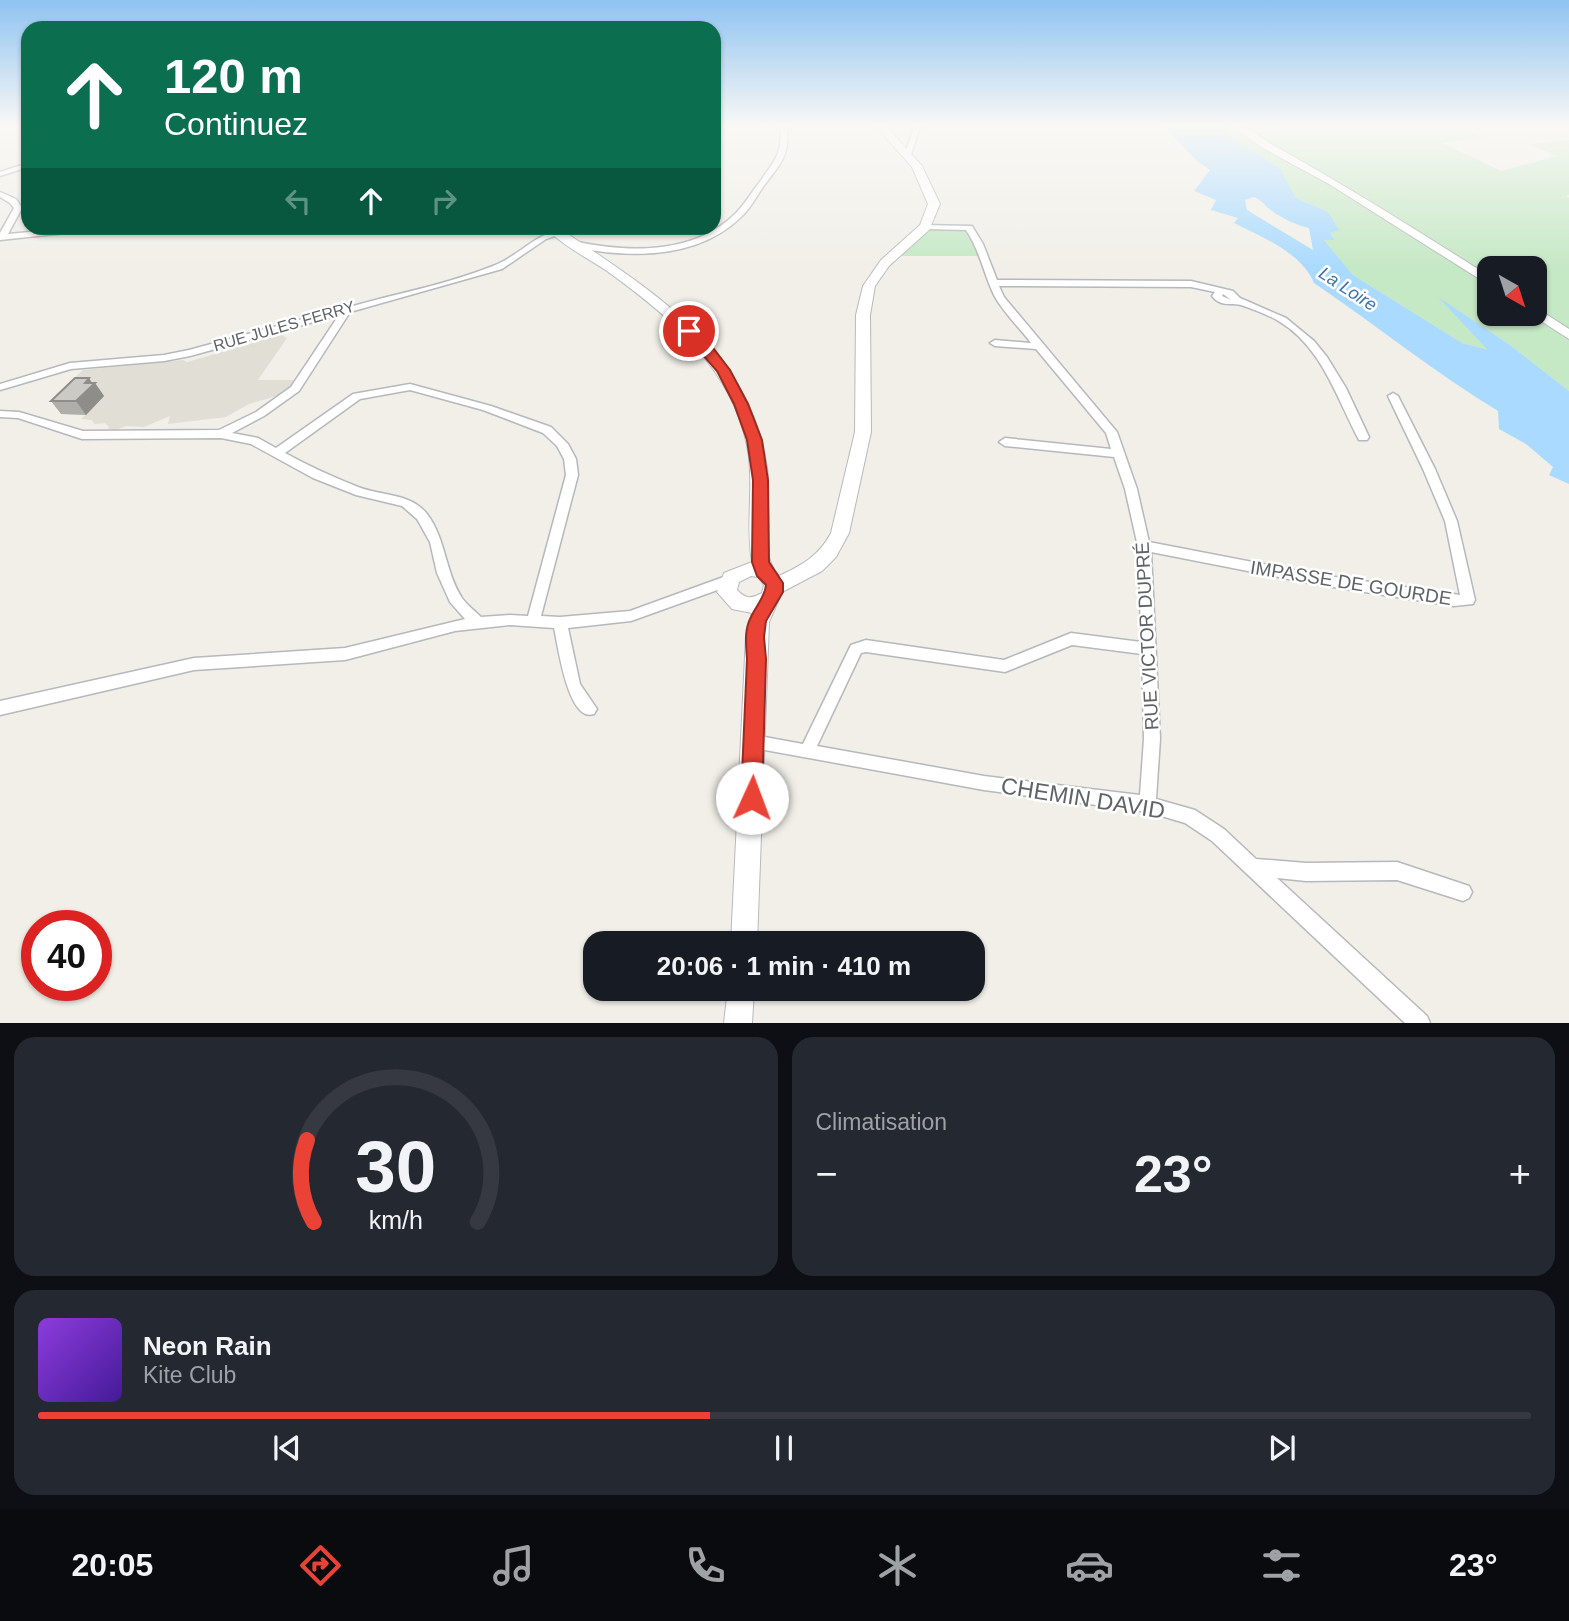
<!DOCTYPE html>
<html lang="fr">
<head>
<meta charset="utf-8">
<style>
	body { margin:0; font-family:Arial,sans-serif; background:#242831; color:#f1f3f6; height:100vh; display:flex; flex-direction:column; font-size:26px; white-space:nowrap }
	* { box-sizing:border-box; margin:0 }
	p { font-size:23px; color:#9ea1a6 }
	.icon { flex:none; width:38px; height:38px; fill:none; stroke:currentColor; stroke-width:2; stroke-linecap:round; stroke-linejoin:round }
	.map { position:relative; height:1023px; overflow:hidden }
	.panel { display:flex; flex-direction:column; gap:14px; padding:14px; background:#0d0f14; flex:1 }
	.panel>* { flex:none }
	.banner { position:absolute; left:21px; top:21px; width:700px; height:214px; border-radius:21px; box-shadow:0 2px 5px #0004; background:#0b6e4f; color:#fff; overflow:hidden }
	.needle { width:46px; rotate:141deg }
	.tools { position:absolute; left:1477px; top:256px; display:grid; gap:14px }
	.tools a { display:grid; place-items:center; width:70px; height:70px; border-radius:14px; background:#171b24; box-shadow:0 2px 5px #0004; font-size:35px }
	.speed { position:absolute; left:21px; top:910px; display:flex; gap:14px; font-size:35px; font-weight:700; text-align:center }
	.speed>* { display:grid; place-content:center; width:91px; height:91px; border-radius:50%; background:#171b24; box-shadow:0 2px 5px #0004; line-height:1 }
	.speed .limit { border:10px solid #d22; background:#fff; color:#111 }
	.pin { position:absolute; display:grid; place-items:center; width:60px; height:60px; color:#fff; margin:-30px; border:4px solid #fff; border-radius:50%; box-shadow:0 2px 7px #0007 }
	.me { position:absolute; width:77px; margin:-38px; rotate:2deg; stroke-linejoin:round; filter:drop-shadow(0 0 5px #0008) }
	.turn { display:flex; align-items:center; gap:24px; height:147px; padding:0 28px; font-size:32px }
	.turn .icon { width:91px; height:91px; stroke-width:2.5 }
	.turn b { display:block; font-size:49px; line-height:60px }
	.lanes { display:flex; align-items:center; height:66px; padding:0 28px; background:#0003; justify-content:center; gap:35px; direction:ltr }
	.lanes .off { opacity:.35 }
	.big { font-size:52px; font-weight:600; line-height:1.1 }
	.panel .card { flex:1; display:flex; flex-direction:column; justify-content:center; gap:10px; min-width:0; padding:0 24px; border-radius:21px; background:#242831 }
	.panel .dial { align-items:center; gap:0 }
	.dial svg { height:182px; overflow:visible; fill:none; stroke:#363941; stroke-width:7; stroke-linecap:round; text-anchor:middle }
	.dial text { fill:#f1f3f6; stroke:none }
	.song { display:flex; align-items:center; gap:21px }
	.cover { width:84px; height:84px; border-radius:10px; background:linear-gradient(135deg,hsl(270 70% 55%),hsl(260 70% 35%)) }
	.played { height:7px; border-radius:4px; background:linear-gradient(90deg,#ea4335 45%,#363941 45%) }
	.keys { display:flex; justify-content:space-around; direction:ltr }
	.heat { display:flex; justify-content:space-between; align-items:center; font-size:38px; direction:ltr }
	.panel .tiles { flex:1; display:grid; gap:14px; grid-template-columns:1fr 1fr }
	.card:last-child { grid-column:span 2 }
	.trip { position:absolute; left:583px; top:931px; width:402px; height:70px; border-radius:21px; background:#171b24; box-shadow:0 2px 5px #0004; font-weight:600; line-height:70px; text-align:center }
	.tabs { display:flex; height:112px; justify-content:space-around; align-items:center; background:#090b0e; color:#9ea1a6 }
	.tabs .icon { width:49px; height:49px }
	.tabs .selected { color:#ea4335 }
	.tabs b { font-size:32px; color:#f1f3f6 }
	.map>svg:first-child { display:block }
	.education { fill:#e1ded6 }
	.green { fill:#c5e8c5; fill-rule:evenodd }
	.water { fill:#aadaff; fill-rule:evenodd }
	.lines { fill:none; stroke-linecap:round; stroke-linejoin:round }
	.street-casing { stroke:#b5b8bc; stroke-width:3 }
	.secondary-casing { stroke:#b6babf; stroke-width:2 }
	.street { fill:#fff; fill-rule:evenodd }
	.secondary { fill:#fff; fill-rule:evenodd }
	.wall { fill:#afaea9 }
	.shaded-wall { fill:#8f8d8a }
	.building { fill:#cccac5; stroke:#8f8d8a; stroke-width:2 }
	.route { fill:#ea4335; stroke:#982c22; stroke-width:2 }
	.labels { text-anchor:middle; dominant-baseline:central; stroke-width:5; stroke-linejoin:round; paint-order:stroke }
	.far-street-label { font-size:16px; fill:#5f6368; stroke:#fff }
	.far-water-label { font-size:18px; font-style:italic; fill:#4174aa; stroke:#fff }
	.street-label { font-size:19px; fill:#5f6368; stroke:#fff }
	.near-street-label { font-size:23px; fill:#5f6368; stroke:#fff }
</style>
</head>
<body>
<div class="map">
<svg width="1569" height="1023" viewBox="0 0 1569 1023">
	<rect width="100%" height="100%" fill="#f1efe8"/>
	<polygon class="education" points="281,335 287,338 258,380 297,380 284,394 249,404 226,417 168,424 170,416 144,427 126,426 116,430 108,429 109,427 105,423 94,424 92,420 81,419 85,415 61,414 79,396 56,395 83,370 183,360 187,362"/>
	<g class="green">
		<path d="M1219 125H1458L1483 137 1442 143 1501 171 1556 156 1529 144 1569 140V195L1566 196 1569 198V391L1510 345 1441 300 1490 351 1462 343 1353 275 1323 239 1333 240 1329 233 1328 212 1295 197 1281 169 1237 141ZM1489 268H1535V313H1489Z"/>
		<polygon points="930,229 966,229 982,256 900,256"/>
	</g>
	<path class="water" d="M1162 125H1219L1237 141 1281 169 1295 197 1328 212 1339 230 1330 233 1334 240H1324L1353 275 1462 343 1488 350 1438 297 1510 345 1569 391V484L1549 475 1553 467 1526 444 1499 429 1498 411C1434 372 1376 325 1314 283 1302 253 1262 237 1234 223L1238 218 1211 210 1216 200 1194 191 1210 170 1197 161ZM1254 197C1262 200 1265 206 1272 211 1282 218 1298 226 1309 228L1313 250 1247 210 1245 200Z"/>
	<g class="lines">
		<defs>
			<g id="street">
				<path d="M780 125H786C791 156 780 164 763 187 756 197 750 209 741 217 698 259 632 258 578 248L574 245 578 242C631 253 695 254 736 213 745 204 751 193 759 183 775 160 783 154 780 125Z"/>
				<polygon points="915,125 921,125 911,154 904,156"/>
				<polygon points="28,163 28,167 0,176 0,172"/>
				<polygon points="0,192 16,199 22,208 8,234 73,228 98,228 94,230 0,240 0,233 14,208 10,203 0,197"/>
				<path d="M922 225 972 226 983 244 997 280 1191 281 1233 291 1240 298 1286 318 1314 341 1327 357 1346 388 1369 437 1367 440H1359C1336 397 1322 346 1277 320 1266 314 1253 309 1241 305 1230 302 1222 308 1212 296L1215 292 1191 287 999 286 1004 297 1117 432 1137 489 1149 542 1314 574 1460 595 1445 521 1423 469 1388 396 1393 393 1398 396 1435 469 1457 521 1475 600 1473 604 1454 606 1314 584 1151 552 1160 739 1156 799 1195 810 1224 829 1256 859 1306 863 1397 862 1469 886 1472 892 1469 898 1463 901 1397 880 1306 881 1277 878 1427 1016 1430 1023H1405L1212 841 1185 823 1148 812 984 790 749 747 746 742 749 737 754 735 803 744 851 645 866 640 1004 660 1071 633 1141 642 1139 551 1125 489 1114 457 1005 446 999 442 1005 438 1111 449 1106 433 1036 349 995 346 990 343 995 340 1031 343C1019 327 1003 312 994 295 984 275 980 250 966 230L925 229 921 227ZM1223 294 1231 300 1222 296ZM1072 645 1142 654 1144 739 1140 795 984 776 817 746 861 653 866 652 1005 672Z"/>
				<path d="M558 230H561V234L546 239 502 269 350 312 299 391 264 416 232 433 258 438 276 448 353 394 410 384 491 406 551 427 568 444 576 459 578 475 541 616 560 617 630 611 729 575 734 576 736 580 734 584 631 621 568 628 580 684 597 709 594 714C568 723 558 645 554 628L510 625 455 631 345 660 194 670 0 715V701L194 658 345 648 465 619 450 602 437 573 430 542 417 519 402 506 356 495 313 478 251 444 221 438 82 439 18 418 0 417V411L19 412 83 431 219 430 256 412 291 387 339 315 190 356 164 361 71 369 0 390V384L70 363 164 355 189 350 343 308 346 305 353 306C399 293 448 284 493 266 517 257 532 237 558 230ZM410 390 483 410 543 433 557 446 564 459 566 475 528 616 510 615 481 617C475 611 467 605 462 598 445 572 446 539 427 514 411 493 381 496 358 487 333 477 309 466 285 453L360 399Z"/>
			</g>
			<g id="secondary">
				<path d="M875 125H885L922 166 940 204 929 230 889 266 875 286 870 315 871 432 849 533 836 557 822 571 782 592 769 622 757 943H731L746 636 752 613 732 609 717 592 724 573 752 562C745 523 755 484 747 445 731 367 669 316 607 271 587 258 562 245 546 228H559C650 290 751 349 767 468 772 500 755 551 779 576 802 565 819 556 831 533L855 432 856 315 863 286 881 260 920 225 928 204 912 167ZM751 576 758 577 764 585 762 593C751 599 746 599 737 590L739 582Z"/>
				<path d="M1231 125C1248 124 1259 137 1273 145 1347 186 1418 231 1489 276V285L1329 184 1261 147Z"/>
				<polygon points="1535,307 1569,329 1569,339 1530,314 1535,313"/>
				<polygon points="728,989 754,989 752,1023 724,1023"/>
			</g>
		</defs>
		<use href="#street" class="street-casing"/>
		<use href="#secondary" class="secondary-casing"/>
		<use href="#street" class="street"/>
		<use href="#secondary" class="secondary"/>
	</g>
	<polygon class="wall" points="89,378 92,383 95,383 104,396 86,415 61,414 51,401"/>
	<polygon class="shaded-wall" points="89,378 93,385 95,383 104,396 86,415 76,401 85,383"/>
	<polygon class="building" points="75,378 89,378 85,383 95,383 76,401 51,401"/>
	<linearGradient id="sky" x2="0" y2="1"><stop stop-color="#8fc3f1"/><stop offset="0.47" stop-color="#f9f8f5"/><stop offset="1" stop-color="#f9f8f5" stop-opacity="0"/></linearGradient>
	<rect width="1569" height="268" fill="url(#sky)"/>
	<path class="route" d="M689 327 710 344 730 370 748 404 762 440 768 480 769 562 783 583V592L766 621 764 637 766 659 762 798 759 805 752 808 744 805 741 798 747 659C746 644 744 630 751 617 756 606 765 597 766 585L757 576 752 562 753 480 747 440 734 404 717 371 682 331Z"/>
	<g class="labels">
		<g class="far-street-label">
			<text transform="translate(284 326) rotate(-16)">RUE JULES FERRY</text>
		</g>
		<g class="far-water-label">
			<text transform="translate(1348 289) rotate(33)">La Loire</text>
		</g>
		<g class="street-label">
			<text transform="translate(1351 583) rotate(9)">IMPASSE DE GOURDE</text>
			<text transform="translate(1147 636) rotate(-93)">RUE VICTOR DUPRÉ</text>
		</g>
		<g class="near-street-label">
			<text transform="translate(1083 798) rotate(9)">CHEMIN DAVID</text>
		</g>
	</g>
</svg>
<div class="tools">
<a><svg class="needle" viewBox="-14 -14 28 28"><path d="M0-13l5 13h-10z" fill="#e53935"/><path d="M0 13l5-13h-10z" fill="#9ea1a6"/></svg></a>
</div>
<div class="speed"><div class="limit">40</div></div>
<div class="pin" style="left:689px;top:331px;background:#d93025"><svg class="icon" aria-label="arrive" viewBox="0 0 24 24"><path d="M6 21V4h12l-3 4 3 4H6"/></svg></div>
<svg class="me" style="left:752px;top:798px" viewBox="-20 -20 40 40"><circle r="19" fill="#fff"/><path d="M0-13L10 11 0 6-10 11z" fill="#ea4335"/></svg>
<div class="trip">20:06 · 1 min · 410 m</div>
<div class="banner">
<div class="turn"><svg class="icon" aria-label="ahead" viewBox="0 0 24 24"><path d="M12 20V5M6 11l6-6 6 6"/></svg><div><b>120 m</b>Continuez</div></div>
<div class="lanes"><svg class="icon off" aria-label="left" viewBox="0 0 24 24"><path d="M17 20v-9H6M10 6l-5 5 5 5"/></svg><svg class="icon" aria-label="ahead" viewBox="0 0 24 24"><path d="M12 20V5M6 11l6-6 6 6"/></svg><svg class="icon off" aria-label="right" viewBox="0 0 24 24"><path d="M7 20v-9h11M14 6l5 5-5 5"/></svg></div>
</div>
</div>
<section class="panel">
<div class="tiles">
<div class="card dial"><svg viewBox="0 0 100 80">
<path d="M14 69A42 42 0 1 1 86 69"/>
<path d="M14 69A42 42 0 0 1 11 33" stroke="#ea4335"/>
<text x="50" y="56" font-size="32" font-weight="700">30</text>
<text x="50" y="72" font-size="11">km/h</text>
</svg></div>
<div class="card"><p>Climatisation</p>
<div class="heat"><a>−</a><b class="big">23°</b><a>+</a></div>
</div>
<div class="card">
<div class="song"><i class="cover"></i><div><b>Neon Rain</b><p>Kite Club</p></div></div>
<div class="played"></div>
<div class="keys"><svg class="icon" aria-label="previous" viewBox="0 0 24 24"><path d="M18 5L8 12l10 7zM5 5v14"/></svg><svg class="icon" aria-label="pause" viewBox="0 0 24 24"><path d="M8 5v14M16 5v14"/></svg><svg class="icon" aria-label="next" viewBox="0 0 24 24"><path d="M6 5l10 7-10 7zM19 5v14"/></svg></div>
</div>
</div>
</section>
<nav class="tabs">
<b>20:05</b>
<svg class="icon selected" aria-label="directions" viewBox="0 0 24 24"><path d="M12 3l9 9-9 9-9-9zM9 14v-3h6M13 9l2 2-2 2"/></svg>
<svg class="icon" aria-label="music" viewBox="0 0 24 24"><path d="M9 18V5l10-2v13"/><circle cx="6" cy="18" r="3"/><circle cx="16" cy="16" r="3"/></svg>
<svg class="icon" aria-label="phone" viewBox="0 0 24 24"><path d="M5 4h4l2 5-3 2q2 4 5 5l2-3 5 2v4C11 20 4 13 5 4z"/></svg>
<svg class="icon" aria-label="climate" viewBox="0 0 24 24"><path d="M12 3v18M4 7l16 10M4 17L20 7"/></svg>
<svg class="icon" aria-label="car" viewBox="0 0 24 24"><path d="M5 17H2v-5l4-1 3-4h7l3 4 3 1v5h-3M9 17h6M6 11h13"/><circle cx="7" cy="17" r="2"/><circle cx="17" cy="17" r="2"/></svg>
<svg class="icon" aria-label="filters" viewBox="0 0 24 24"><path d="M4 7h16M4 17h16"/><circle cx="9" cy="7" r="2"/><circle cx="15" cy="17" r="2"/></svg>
<b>23°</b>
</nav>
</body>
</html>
